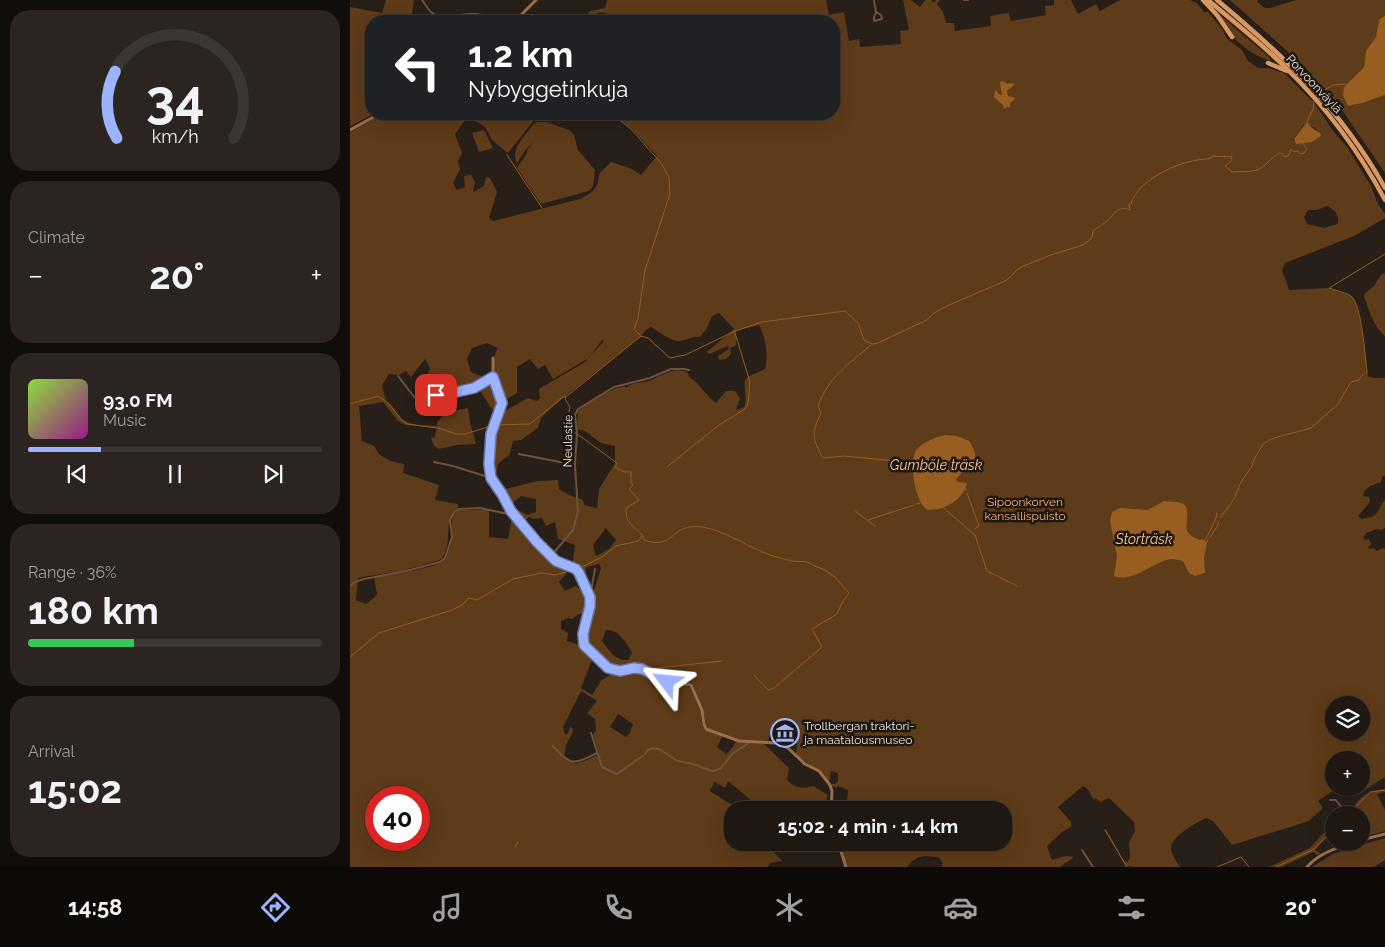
<!DOCTYPE html>
<html lang="en">
<head>
<meta charset="utf-8">
<style>
	body { margin:0; font-family:Raleway,sans-serif; background:#2b2420; color:#f1f3f6; height:100vh; display:flex; flex-direction:column; font-size:19px; white-space:nowrap }
	* { box-sizing:border-box; margin:0 }
	p { font-size:16px; color:#a19f9f }
	.icon { flex:none; width:28px; height:28px; fill:none; stroke:currentColor; stroke-width:2; stroke-linecap:round; stroke-linejoin:round }
	.map { position:relative; flex:1; overflow:hidden }
	.side { display:flex; flex-direction:column; gap:10px; padding:10px; background:#100d0a; width:350px }
	.side>* { flex:none }
	.top-card { position:absolute; left:15px; top:15px; width:475px; height:105px; border-radius:20px; box-shadow:0 5px 20px #0002,0 0 0 1px #3c3632; background:#202124; color:#fff; overflow:hidden }
	.tools { position:absolute; left:975px; top:696px; display:grid; gap:10px }
	.tools a { display:grid; place-items:center; width:45px; height:45px; border-radius:50%; background:#1e1712; box-shadow:0 5px 20px #0002,0 0 0 1px #3c3632; font-size:25px }
	.speed { position:absolute; left:15px; top:786px; display:flex; gap:10px; font-size:25px; font-weight:700; text-align:center }
	.speed>* { display:grid; place-content:center; width:65px; height:65px; border-radius:50%; background:#1e1712; box-shadow:0 5px 20px #0002,0 0 0 1px #3c3632; line-height:1 }
	.speed .limit { border:8px solid #d22; background:#fff; color:#111 }
	.pin { position:absolute; display:grid; place-items:center; width:42px; height:42px; color:#fff; margin:-21px; border-radius:10px; box-shadow:0 2px 8px #0006 }
	.me { position:absolute; width:55px; margin:-28px; rotate:299deg; stroke-linejoin:round; filter:drop-shadow(0 0 4px #0008) }
	.turn { display:flex; align-items:center; gap:18px; height:105px; padding:0 20px; font-size:22px }
	.turn .icon { width:65px; height:65px; stroke-width:2.5 }
	.turn b { display:block; font-size:35px; line-height:42px }
	.big { font-size:38px; font-weight:700; line-height:1.1 }
	.side .tile { flex:1; display:flex; flex-direction:column; justify-content:center; gap:8px; min-width:0; padding:0 18px; border-radius:20px; background:#2b2420 }
	.side .dial { align-items:center; gap:0 }
	.dial svg { height:130px; overflow:visible; fill:none; stroke:#3c3632; stroke-width:7; stroke-linecap:round; text-anchor:middle }
	.dial text { fill:#f1f3f6; stroke:none }
	.song { display:flex; align-items:center; gap:15px }
	.cover { width:60px; height:60px; border-radius:8px; background:linear-gradient(135deg,hsl(90 70% 55%),hsl(310 70% 35%)) }
	.played { height:5px; border-radius:2px; background:linear-gradient(90deg,#9eb3fd 25%,#3c3632 25%) }
	.keys { display:flex; justify-content:space-around; direction:ltr }
	.heat { display:flex; justify-content:space-between; align-items:center; font-size:28px; direction:ltr }
	.charge { height:8px; border-radius:4px; background:linear-gradient(90deg,#34c759 36%,#3c3632 0) }
	.trip { position:absolute; left:374px; top:801px; width:288px; height:50px; border-radius:20px; background:#1e1712; box-shadow:0 5px 20px #0002,0 0 0 1px #3c3632; font-weight:700; line-height:50px; text-align:center }
	.tabs { display:flex; height:80px; justify-content:space-around; align-items:center; background:#0c0907; color:#a19f9f }
	.tabs .icon { width:35px; height:35px }
	.tabs .on { color:#9eb3fd }
	.tabs b { font-size:22px; color:#f1f3f6 }
	main { display:flex; flex:1; min-height:0 }
	.map>svg:first-child { display:block }
	.green { fill:#5e3b19; fill-rule:evenodd }
	.water { fill:#985d20 }
	.lines { fill:none; stroke-linecap:round; stroke-linejoin:round }
	.stream { stroke:#985d20; stroke-width:1 }
	.street { stroke:#6d533d; stroke-width:2 }
	.secondary { stroke:#996f4c; stroke-width:3 }
	.highway { stroke:#d8985f; stroke-width:4.5 }
	.route-casing { stroke:#6774a4; stroke-width:12 }
	.route { stroke:#9eb3fd; stroke-width:9 }
	.labels { text-anchor:middle; dominant-baseline:central; stroke-width:5; stroke-linejoin:round; paint-order:stroke }
	.street-label { font-size:12px; fill:#eae4e0; stroke:#1e160f }
	.park-label { font-size:12px; fill:#f8b479; stroke:#1e160f }
	.poi-label { font-size:12px; fill:#eae4e0; stroke:#1e160f; text-anchor:start }
	.water-label { font-size:14px; font-style:italic; fill:#fdc99e; stroke:#1e160f }
</style>
</head>
<body>
<main>
<section class="side">
<div class="tile dial"><svg viewBox="0 0 100 80">
<path d="M14 69A42 42 0 1 1 86 69"/>
<path d="M14 69A42 42 0 0 1 13 28" stroke="#9eb3fd"/>
<text x="50" y="56" font-size="32" font-weight="700">34</text>
<text x="50" y="72" font-size="11">km/h</text>
</svg></div>
<div class="tile"><p>Climate</p>
<div class="heat"><a>−</a><b class="big">20°</b><a>+</a></div>
</div>
<div class="tile">
<div class="song"><i class="cover"></i><div><b>93.0 FM</b><p>Music</p></div></div>
<div class="played"></div>
<div class="keys"><svg class="icon" aria-label="previous" viewBox="0 0 24 24"><path d="M18 5L8 12l10 7zM5 5v14"/></svg><svg class="icon" aria-label="pause" viewBox="0 0 24 24"><path d="M8 5v14M16 5v14"/></svg><svg class="icon" aria-label="next" viewBox="0 0 24 24"><path d="M6 5l10 7-10 7zM19 5v14"/></svg></div>
</div>
<div class="tile"><p>Range · 36%</p><b class="big">180 km</b><div class="charge"></div></div>
<div class="tile"><p>Arrival</p><b class="big">15:02</b></div>
</section>
<div class="map">
<svg width="1035" height="867" viewBox="0 0 1035 867">
	<rect width="100%" height="100%" fill="#281f18"/>
	<g class="green">
		<polygon points="36,0 64,0 61,21 21,21 21,114 24,114 0,126 0,7 32,13"/>
		<path d="M257 0H476L479 15 494 12 499 41 509 39 510 47 551 44 550 31 559 30 553 0H561L570 7 575 0H581L584 3 586 0H590L587 4 593 12 596 23H604L605 31 641 26 640 16 659 13 661 21 696 15 695 6 704 5V0H721L728 14 746 4 750 11 770 0H840L847 3 854 12H858L872 29 877 39 892 50 898 61 908 68H918L934 73 965 104 984 132 997 147 1021 186 1028 204 1035 214V218L1004 236 935 263 932 270 939 290 979 288 999 295 1004 299 1009 314 1015 350 1018 376 1023 378H1035V476H1033L1030 483C1023 484 1015 487 1013 496L1019 497 1020 502 1008 516 1012 519C1016 518 1023 517 1025 515 1028 513 1030 505 1035 500V528L1031 530 1027 529 1016 533 1013 538 1015 540 1019 539 1021 544 1018 547 1020 549 1023 548 1027 551 1033 548 1035 549V777L1007 795 1002 788H1011V760H984V788H987L968 801 973 808 959 821 882 845 863 821 856 818C846 823 820 837 821 849 822 856 827 862 830 867H783L780 866 776 867 755 830 756 829 774 861 777 862 780 858 779 843 785 831 784 822 759 798 750 802 747 799H743L738 789 733 786 708 807 721 822V827L712 832 697 846 702 860 716 856 724 857 710 867H592L593 863 588 857C572 856 568 854 557 867H497L490 843 652 842V810H490L489 805 497 804 498 790 488 786 487 788 482 786V784H485L488 781V773L481 771 480 780 478 781C470 769 456 764 446 754 448 741 447 732 438 721L421 731 418 741 389 740 357 728 353 709 342 684 335 682H321L287 666 269 669 259 667 235 644 234 638 241 606 242 597 251 568 249 564 236 567 235 578 232 572V566L228 569 207 560 206 558 223 561 225 545 208 539 205 522 196 526 192 518 183 519 179 517 173 522 165 514 170 511 177 515 186 512V499L171 496 161 504V508L147 483 143 472 142 465 146 434 155 411 178 398 187 401 190 398 189 389 235 362 254 341 252 340 239 358 203 379 195 365 188 369 180 359 167 367V393L153 401C149 384 138 364 148 348L137 343 122 348 117 359 121 372 136 378 123 387 92 393 81 383 77 377 80 368 75 359 61 377 56 371 49 375 39 374 32 385 36 401C43 405 45 410 49 416 58 427 74 425 87 426V422L92 417 86 400 99 394 102 411 118 408 120 423 126 444 107 445 88 449 83 444 81 437 84 438 87 428 56 425 48 421 33 402 9 406 12 441 24 446 29 454 40 461 54 464 53 473 89 485 85 500 108 504V508C91 519 105 547 90 560L55 570 8 578 6 600 16 604 26 596 27 594 24 577C38 575 84 569 93 561 98 557 102 542 102 535 103 525 99 518 108 510H139V537L158 539 162 517 205 565 219 570 209 582 215 591 226 586 236 595 235 613 229 614 222 619 218 618 211 621V629L218 633 217 641 233 646 243 657 231 688 242 695 251 681 264 672 287 669 306 677 317 684 340 687 351 710 352 724 355 730 373 735 367 747 376 754 383 747 386 741 413 743 439 768 437 780C445 788 451 789 463 786L478 795 473 810H403L408 806 378 781 375 788 366 783 365 781 360 791 377 802 396 810H382V842L415 843 432 861 420 863 418 867H0V132L32 114H189L158 153 142 140 135 127 118 116 105 134 112 153 108 161 110 169 103 183 107 190 115 187 114 176 121 175 125 182 123 192 134 186 136 177 140 178 147 192 139 218 143 221 234 198 233 197C244 192 249 186 249 174L261 162 282 169 291 175 307 156 281 128 262 114 328 116 329 114H484V21H255L257 13C248 11 244 14 237 21L235 18 240 11 255 8ZM954 125 965 128 968 132 962 142 943 140ZM977 206C984 209 991 216 987 224L974 228 957 224 954 217 958 210H967ZM369 313 384 329 357 352 359 354 378 346 379 349 368 356 369 360 376 359 381 354 380 348 386 345V331L409 325C415 337 419 355 415 369 410 372 400 375 396 379 392 383 398 399 394 407L386 410 390 398 385 391H376L366 403C356 396 348 381 339 377L338 373C323 365 312 376 299 381 292 383 281 382 276 388L275 386C258 390 240 400 228 411L227 429 235 431 251 443 265 446V463L249 489 247 508 234 505 233 500 219 495 209 489 208 480 187 481 156 489 146 475 148 464 160 454 163 441 171 440 188 428 191 418 202 407 291 336 296 330 301 327C310 332 321 342 330 341 338 340 343 336 350 337 352 334 357 329 358 326 361 318 360 316 369 313ZM256 528 266 540 259 549 246 556 243 545ZM256 630C269 630 276 642 282 653L278 660C265 661 260 651 252 641ZM231 691 247 701 237 713 245 719 246 730 243 735 249 754C236 760 226 768 214 758L216 745 223 732 222 728 220 727 218 733 215 735 213 727ZM984 705H1011V732H984ZM268 714 283 724 280 733 276 737 260 727ZM26 798H69V840H26Z"/>
		<polygon points="880,0 908,0 907,2 915,8 920,8 946,0 1035,0 1035,15 1028,23 1028,33 1016,54 1014,67 994,87 998,106 1013,103 1035,95 1035,173 988,104 958,73 955,67"/>
		<path d="M869 14 919 57 921 61C907 58 890 45 881 35 876 29 872 21 869 14Z"/>
		<path d="M187 122H197L219 130 224 135 228 150 245 170 243 186 239 191 191 204 167 168 177 153V150L184 142 176 149 167 163C160 149 175 136 183 125Z"/>
		<polygon points="134,130 143,148 129,152 122,133"/>
		<path d="M1035 273V336C1024 328 1018 308 1014 296L1015 293 1024 286 1031 275Z"/>
		<path d="M142 379C146 390 153 401 148 413L144 412 128 388Z"/>
		<path d="M1035 789V792L1027 794 1035 810V831L1012 837 1011 815H1000C1008 797 1015 792 1035 789Z"/>
		<polygon points="984,821 984,829 965,850 970,853 968,855 963,852 931,867 919,867 960,848"/>
		<polygon points="1035,838 1035,860 1024,867 962,867 983,854"/>
	</g>
	<g class="water">
		<polygon points="1035,15 1035,95 1013,103 998,106 993,95 994,87 1014,67 1016,51 1026,37 1029,20"/>
		<polygon points="651,81 655,82 657,84 660,83 665,84 657,91 658,96 665,98 664,100 660,103 660,107 657,107 654,109 653,105 644,97 646,89 648,94 652,95 650,83"/>
		<path d="M957 122C960 127 965 130 970 133L971 136 962 142 946 144 944 139Z"/>
		<path d="M595 435 607 436 619 441C626 451 628 460 622 471L615 468 606 480 608 482 617 483C613 500 595 510 578 510 565 504 558 461 567 449 574 442 585 437 595 435Z"/>
		<path d="M814 501C819 502 826 501 831 503 842 506 835 522 837 530 838 535 845 538 850 540L852 539 857 542 854 558 855 573 845 576 839 573 833 561C829 560 824 559 821 559 802 562 784 583 764 576L767 556 760 521 762 512 770 508 798 510Z"/>
	</g>
	<g class="lines">
		<g class="stream">
			<polyline points="973,91 983,85 997,84"/>
			<polyline points="262,114 281,129 311,163 319,177 320,194 295,270 288,318 284,329 290,335"/>
			<polyline points="957,122 963,109 964,100"/>
			<polyline points="157,155 192,208"/>
			<path d="M521 345C498 365 479 376 468 406L471 413C461 434 462 438 473 458L494 456 557 462"/>
			<path d="M1016 373 1017 372C1015 358 1012 304 1001 296 995 292 986 291 979 288L1035 254"/>
			<path d="M216 397 215 399 220 407 216 426 267 463 265 467 274 472H281V482L283 485 279 489 289 500 276 508C275 529 291 527 294 540 321 550 321 529 340 527 366 523 397 548 423 556 429 557 436 560 442 561 449 562 455 560 461 564"/>
			<polyline points="0,404 28,396 38,403 51,419 57,424 88,428 106,434 115,434 141,426"/>
			<path d="M145 425 180 424 213 397H216L291 336 298 338 320 358 335 355 385 331 412 322 495 311 508 323 514 340 522 344 528 343 577 320 584 313 597 306 657 280 669 268 698 256 733 245 742 238 743 231C746 228 750 227 753 224 763 218 766 204 780 210L779 205 781 204C788 178 834 159 858 159L864 156C870 158 876 155 882 157L881 161 875 166 882 172C890 171 904 173 911 168 919 163 921 156 931 153L935 157 939 155 941 149 944 152 948 151 950 154 954 153 957 149 953 143"/>
			<polyline points="559,462 562,462"/>
			<polyline points="317,467 369,425 395,409 398,404 400,382 385,333"/>
			<polyline points="615,488 616,491"/>
			<polyline points="617,493 629,526 625,529"/>
			<polyline points="566,504 570,503"/>
			<polyline points="592,507 596,510"/>
			<polyline points="504,510 526,527"/>
			<polyline points="597,511 625,535 637,571 667,586"/>
			<polyline points="870,518 884,499 891,482 902,466 904,459 914,443 924,438 961,428 988,404 1001,382 1009,380 1013,374"/>
			<polyline points="518,520 564,505"/>
			<polyline points="860,537 867,527 869,521"/>
			<path d="M854 541C858 536 867 519 867 513"/>
			<polyline points="857,542 858,539"/>
			<polyline points="462,565 473,569 486,578 499,593 494,600"/>
			<polyline points="232,567 252,557 266,546 288,541 292,536"/>
			<polyline points="0,657 29,633 102,610 112,605 119,598 127,600 163,579 192,573 205,575 223,570"/>
			<polyline points="298,669 372,661"/>
			<polyline points="404,675 418,690 424,688 471,648 471,645 462,629 487,614 493,601"/>
			<polyline points="998,815 1020,792 1035,790"/>
			<polyline points="755,830 777,867"/>
			<polyline points="165,847 168,842"/>
			<polyline points="867,867 891,857 899,867"/>
			<polyline points="926,867 964,849 980,833 984,827"/>
		</g>
		<g class="street">
			<path d="M72 0C76 5 79 12 85 15 103 22 123 5 144 21"/>
			<polyline points="524,0 526,12 524,17 524,21 532,19 531,15 526,12"/>
			<polyline points="614,0 618,0"/>
			<path d="M48 376 65 398C84 395 103 394 122 388 130 386 136 380 143 377"/>
			<polyline points="169,454 225,465"/>
			<polyline points="84,462 103,466 141,478"/>
			<polyline points="201,556 223,530 228,511 225,465 227,432 225,415 228,409 264,387 300,378 321,369 334,369 339,370"/>
			<polyline points="0,586 5,582 14,579 56,571 90,562 95,558 102,537 100,520 105,511 109,509 130,508 163,515"/>
			<polyline points="240,597 245,569"/>
			<polyline points="241,733 252,767 267,774 294,755 298,750 303,748 309,749 328,761 343,764 359,770 364,771 371,768 382,754 400,742"/>
			<path d="M203 746C221 767 224 764 247 753"/>
			<polyline points="980,800 986,800 997,815"/>
			<polyline points="732,850 743,867"/>
		</g>
		<g class="secondary">
			<polyline points="165,21 186,0"/>
			<polyline points="0,130 29,114"/>
			<polyline points="143,358 143,377 152,403 152,407 141,430 139,464 141,478 152,494 161,511 187,542 206,561 226,569 229,573 240,597 240,606 233,634 234,645 258,668 269,671 287,668 306,676 317,682 341,685 352,710 354,724 356,729 389,741 427,743 438,748 455,764 469,771 480,785 482,791 481,810"/>
			<polyline points="1011,840 1035,834"/>
			<polyline points="488,842 496,867"/>
			<path d="M957 867C969 853 987 848 1004 842"/>
		</g>
		<g class="highway">
			<polyline points="853,0 867,15 882,37"/>
			<path d="M858 0C884 22 912 44 936 68 976 107 1009 151 1035 200"/>
			<path d="M867 0C935 57 991 109 1035 188"/>
			<polyline points="918,63 937,71"/>
		</g>
	</g>
	<g class="lines">
		<defs>
			<polyline id="route" points="86,395 93,395 124,388 143,377 152,403 141,434 139,464 141,478 152,494 161,511 187,542 206,561 226,569 229,573 240,597 240,606 233,634 234,645 258,668 270,671 284,668 292,669 317,682"/>
		</defs>
		<use href="#route" class="route-casing"/>
		<use href="#route" class="route"/>
	</g>
	<defs>
		<symbol id="museum-ring" viewBox="-11 -11 22 22"><circle r="9.5" fill="#1e160f" stroke="#9eb3fd" stroke-width="1.5"/><path d="M0-6L6-3V-2H-6V-3ZM-5-1h2V3h-2ZM-1-1h2V3h-2ZM3-1h2V3H3ZM-6 4H6V6H-6Z" fill="#9eb3fd"/></symbol>
	</defs>
	<g fill-rule="evenodd">
		<use href="#museum-ring" x="419" y="717" width="32" height="32"/>
	</g>
	<g class="labels">
		<g class="street-label">
			<text transform="translate(964 84) rotate(47)">Porvoonväylä</text>
			<text transform="translate(218 441) rotate(-89)">Neulastie</text>
		</g>
		<g class="park-label">
			<text x="675" y="502">Sipoonkorven<tspan x="675" dy="14">kansallispuisto</tspan></text>
		</g>
		<g class="poi-label">
			<text x="454" y="726">Trollbergan traktori-<tspan x="454" dy="14">ja maatalousmuseo</tspan></text>
		</g>
		<g class="water-label">
			<text x="586" y="465">Gumböle träsk</text>
			<text x="794" y="539">Storträsk</text>
		</g>
	</g>
</svg>
<div class="tools">
<a><svg class="icon" aria-label="layers" viewBox="0 0 24 24"><path d="M12 4l9 5-9 5-9-5zM3 14l9 5 9-5"/></svg></a>
<a>+</a>
<a>−</a>
</div>
<div class="speed"><div class="limit">40</div></div>
<div class="pin" style="left:86px;top:395px;background:#d93025"><svg class="icon" aria-label="arrive" viewBox="0 0 24 24"><path d="M6 21V4h12l-3 4 3 4H6"/></svg></div>
<svg class="me" style="left:317px;top:682px" viewBox="-20 -20 40 40"><path d="M0-17L14 15 0 8-14 15z" fill="#9eb3fd" stroke="#fff" stroke-width="4"/></svg>
<div class="trip">15:02 · 4 min · 1.4 km</div>
<div class="top-card">
<div class="turn"><svg class="icon" aria-label="left" viewBox="0 0 24 24"><path d="M17 20v-9H6M10 6l-5 5 5 5"/></svg><div><b>1.2 km</b>Nybyggetinkuja</div></div>
</div>
</div>
</main>
<nav class="tabs">
<b>14:58</b>
<svg class="icon on" aria-label="directions" viewBox="0 0 24 24"><path d="M12 3l9 9-9 9-9-9zM9 14v-3h6M13 9l2 2-2 2"/></svg>
<svg class="icon" aria-label="music" viewBox="0 0 24 24"><path d="M9 18V5l10-2v13"/><circle cx="6" cy="18" r="3"/><circle cx="16" cy="16" r="3"/></svg>
<svg class="icon" aria-label="phone" viewBox="0 0 24 24"><path d="M5 4h4l2 5-3 2q2 4 5 5l2-3 5 2v4C11 20 4 13 5 4z"/></svg>
<svg class="icon" aria-label="climate" viewBox="0 0 24 24"><path d="M12 3v18M4 7l16 10M4 17L20 7"/></svg>
<svg class="icon" aria-label="car" viewBox="0 0 24 24"><path d="M5 17H2v-5l4-1 3-4h7l3 4 3 1v5h-3M9 17h6M6 11h13"/><circle cx="7" cy="17" r="2"/><circle cx="17" cy="17" r="2"/></svg>
<svg class="icon" aria-label="filters" viewBox="0 0 24 24"><path d="M4 7h16M4 17h16"/><circle cx="9" cy="7" r="2"/><circle cx="15" cy="17" r="2"/></svg>
<b>20°</b>
</nav>
</body>
</html>
